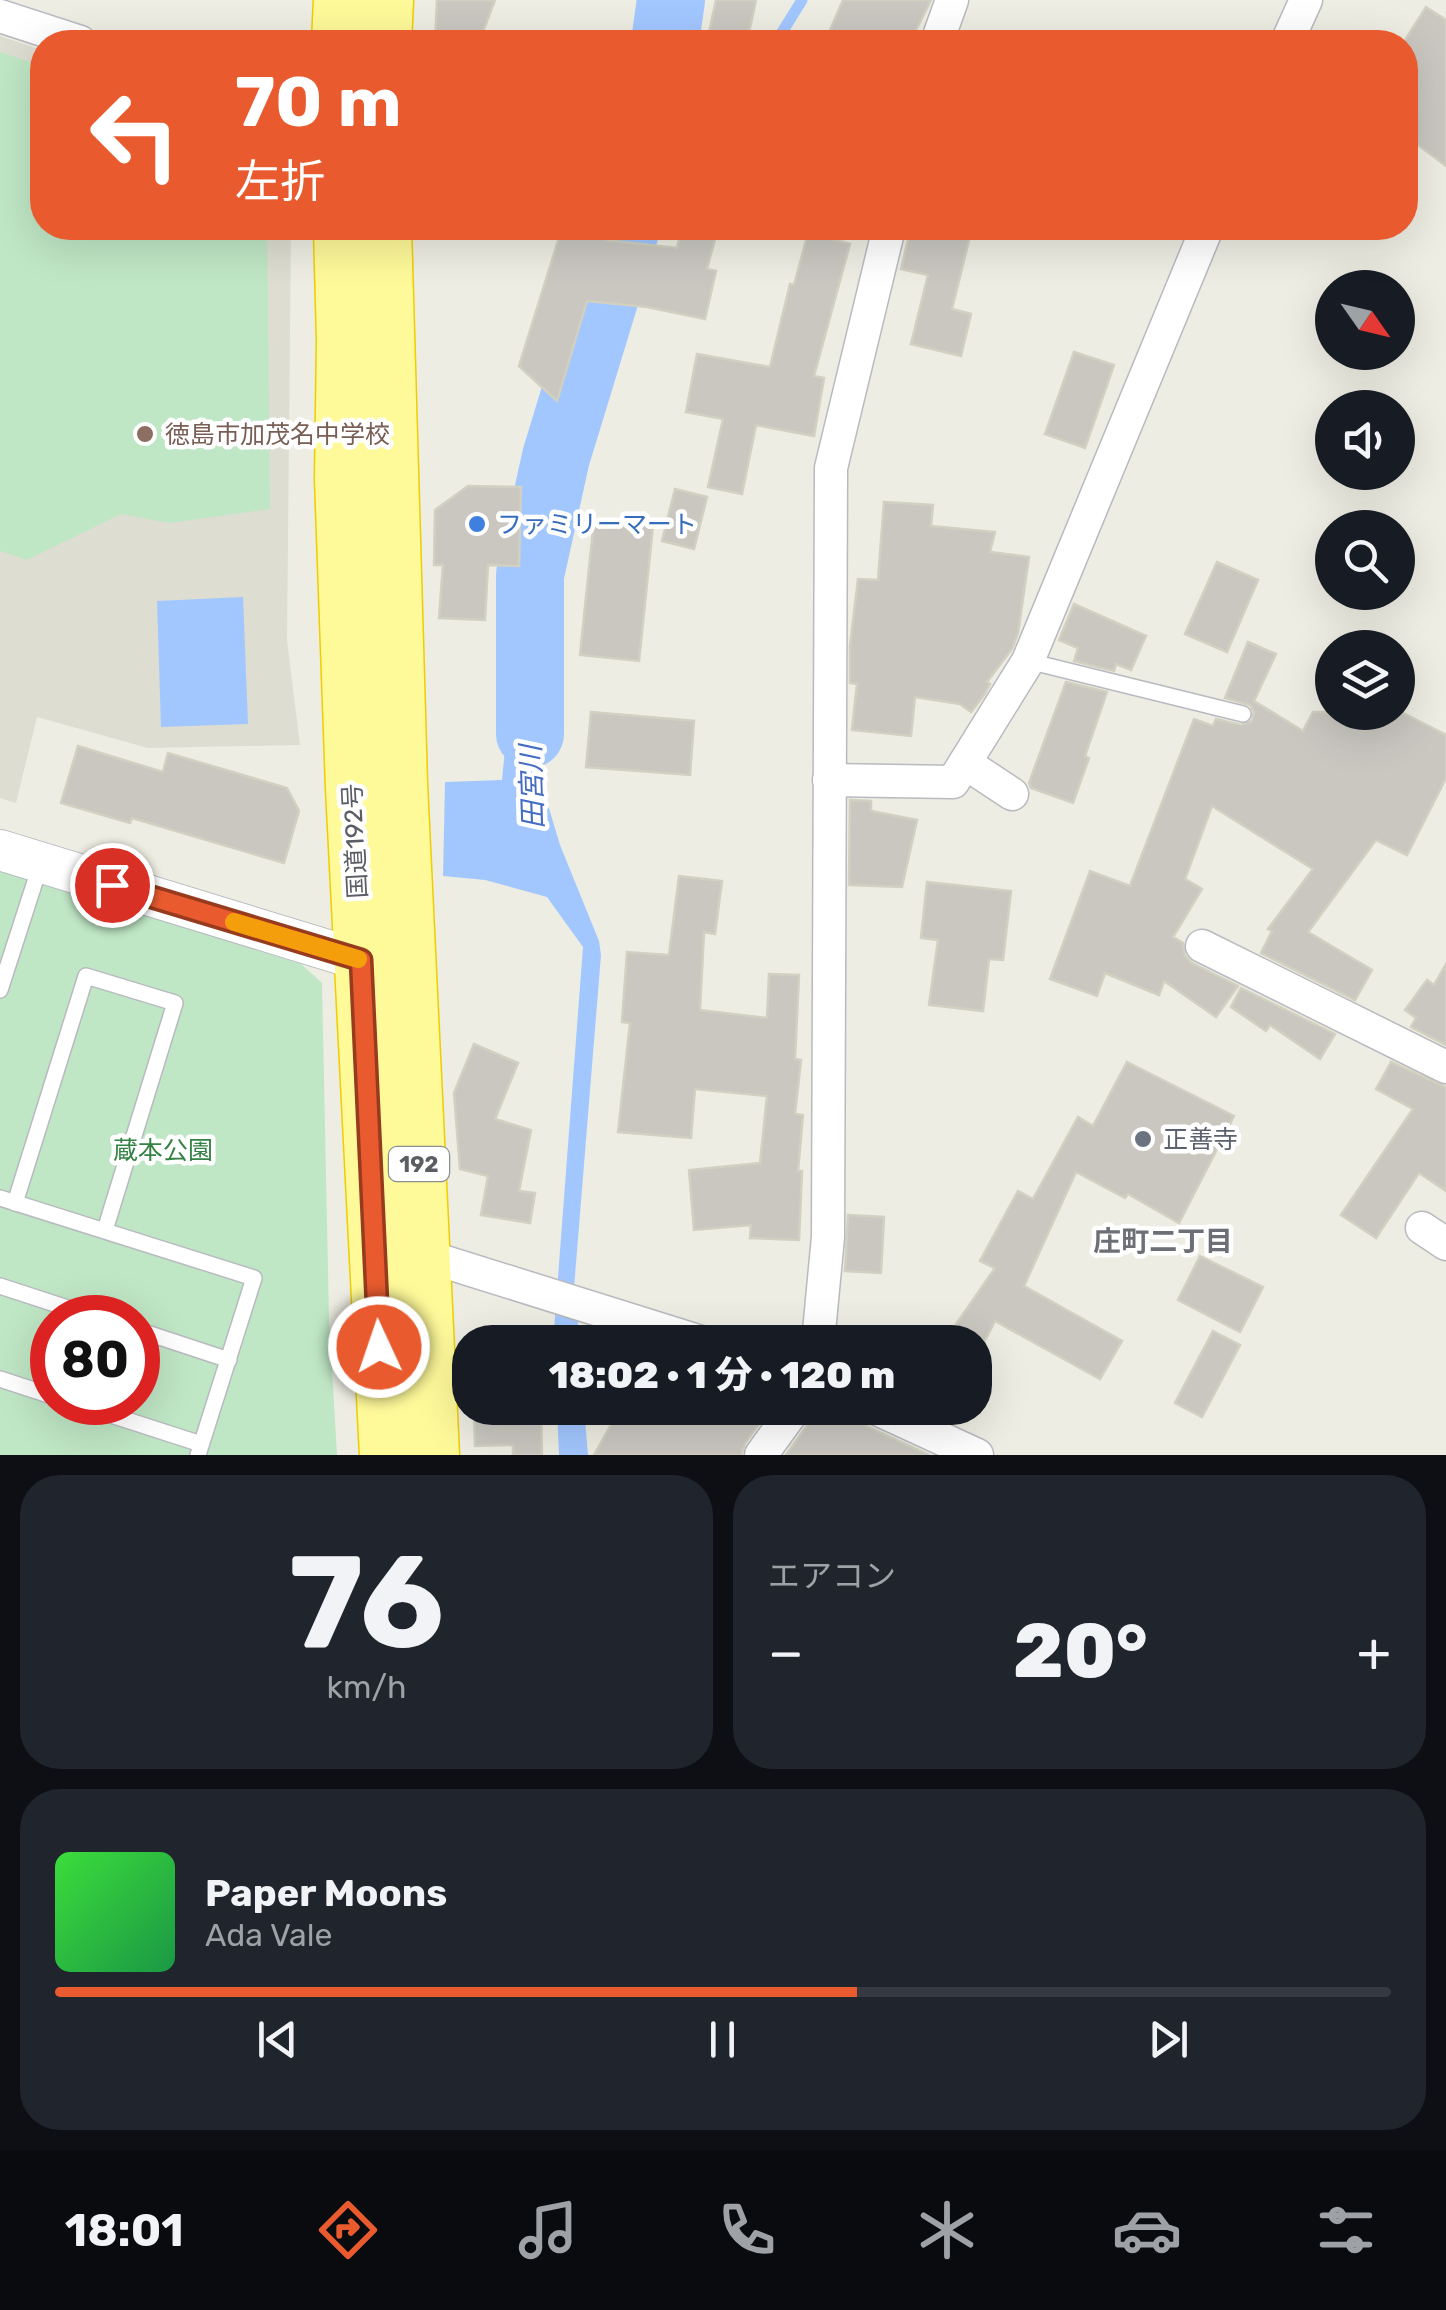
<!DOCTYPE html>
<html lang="ja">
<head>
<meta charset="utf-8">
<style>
	body { margin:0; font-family:Rubik,"Noto Sans JP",sans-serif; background:#20242c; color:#f1f3f6; height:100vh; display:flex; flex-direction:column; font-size:38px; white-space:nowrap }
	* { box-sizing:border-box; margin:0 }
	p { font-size:32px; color:#9ea1a6 }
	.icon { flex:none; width:55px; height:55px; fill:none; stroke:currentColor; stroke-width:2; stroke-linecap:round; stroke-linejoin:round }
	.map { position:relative; height:1455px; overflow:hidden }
	.sheet { display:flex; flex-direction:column; gap:20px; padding:20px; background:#0d0f14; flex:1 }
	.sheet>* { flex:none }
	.banner { position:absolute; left:30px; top:30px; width:1388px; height:210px; border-radius:40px; box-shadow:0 10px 40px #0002; background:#e95b2e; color:#fff; overflow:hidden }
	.needle { width:65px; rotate:124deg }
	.buttons { position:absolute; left:1315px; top:270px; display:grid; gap:20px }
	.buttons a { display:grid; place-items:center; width:100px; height:100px; border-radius:50%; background:#171b24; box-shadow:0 10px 40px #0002; font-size:50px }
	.speed { position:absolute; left:30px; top:1295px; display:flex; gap:20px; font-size:50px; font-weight:700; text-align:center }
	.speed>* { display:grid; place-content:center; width:130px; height:130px; border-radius:50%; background:#171b24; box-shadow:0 10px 40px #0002; line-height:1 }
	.speed .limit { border:15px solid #d22; background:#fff; color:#111 }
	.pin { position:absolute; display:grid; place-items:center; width:85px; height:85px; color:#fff; margin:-42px; border:5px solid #fff; border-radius:50%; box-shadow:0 2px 10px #0007 }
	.me { position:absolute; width:110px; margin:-55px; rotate:357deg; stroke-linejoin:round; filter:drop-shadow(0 0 8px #0008) }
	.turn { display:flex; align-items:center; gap:35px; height:210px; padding:0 40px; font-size:45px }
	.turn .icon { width:130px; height:130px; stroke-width:2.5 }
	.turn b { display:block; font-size:70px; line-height:85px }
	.big { font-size:75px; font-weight:800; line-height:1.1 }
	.sheet .widget { flex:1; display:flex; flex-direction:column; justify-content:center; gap:15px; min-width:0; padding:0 35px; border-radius:40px; background:#20242c }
	.sheet .dial { align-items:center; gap:0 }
	.dial b { font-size:130px; line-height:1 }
	.song { display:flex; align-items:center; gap:30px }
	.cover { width:120px; height:120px; border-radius:15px; background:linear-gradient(135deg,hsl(120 70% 55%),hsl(140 70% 35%)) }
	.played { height:10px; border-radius:5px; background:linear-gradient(90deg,#e95b2e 60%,#363941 60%) }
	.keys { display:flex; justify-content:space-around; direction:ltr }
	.heat { display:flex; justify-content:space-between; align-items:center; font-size:55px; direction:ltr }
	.sheet .tiles { flex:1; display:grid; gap:20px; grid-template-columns:1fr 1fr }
	.widget:last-child { grid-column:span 2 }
	.trip { position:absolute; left:452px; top:1325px; width:540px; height:100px; border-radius:40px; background:#171b24; box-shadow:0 10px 40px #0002; font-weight:800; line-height:100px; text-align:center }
	.menu { display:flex; height:160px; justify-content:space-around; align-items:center; background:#090b0e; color:#9ea1a6 }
	.menu .icon { width:70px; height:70px }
	.menu .on { color:#e95b2e }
	.menu b { font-size:45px; color:#f1f3f6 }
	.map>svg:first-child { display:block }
	.education { fill:#deddd1 }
	.green { fill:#bfe6c5; fill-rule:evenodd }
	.water { fill:#a2c7ff }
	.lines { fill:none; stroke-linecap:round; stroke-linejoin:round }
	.stream { stroke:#a2c7ff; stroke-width:11 }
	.river { stroke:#a2c7ff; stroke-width:68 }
	.building { fill:#c9c7c0; stroke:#d2d0c1; stroke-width:2.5 }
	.service-casing { stroke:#b8babf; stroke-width:18 }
	.minor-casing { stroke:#b8babf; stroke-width:35 }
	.tertiary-casing { stroke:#b8babf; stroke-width:42 }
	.trunk-casing { stroke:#f0cd00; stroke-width:55 }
	.service { stroke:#fff; stroke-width:15 }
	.minor { stroke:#fff; stroke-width:32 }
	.tertiary { stroke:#fff; stroke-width:40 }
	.trunk { stroke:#fef999; stroke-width:52 }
	.route-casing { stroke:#973b1e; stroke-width:25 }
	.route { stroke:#e95b2e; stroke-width:18 }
	.slow { stroke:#f59e0b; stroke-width:18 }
	.education-dot { fill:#8d6e63; stroke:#fff; stroke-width:4 }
	.shop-dot { fill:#3f7fe0; stroke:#fff; stroke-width:4 }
	.worship-dot { fill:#6b7280; stroke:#fff; stroke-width:4 }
	.labels { text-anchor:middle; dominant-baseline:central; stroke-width:9; stroke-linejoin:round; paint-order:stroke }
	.shield { fill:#fff; stroke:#8c8e92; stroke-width:2.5 }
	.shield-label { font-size:22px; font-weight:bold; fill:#5b5d64 }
	.education-label { font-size:25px; fill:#785e54; stroke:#fff; text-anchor:start }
	.shop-label { font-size:25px; fill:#366cbe; stroke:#fff; text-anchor:start }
	.street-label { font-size:25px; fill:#5b5d64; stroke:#fff }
	.worship-label { font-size:25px; fill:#5b616d; stroke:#fff; text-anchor:start }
	.park-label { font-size:25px; fill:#348244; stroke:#fff }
	.water-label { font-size:28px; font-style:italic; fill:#446cc3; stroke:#fff }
	.neighbourhood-label { font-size:28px; font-weight:bold; fill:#6c6f76; stroke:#fff }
</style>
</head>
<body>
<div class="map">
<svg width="1446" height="1455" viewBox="0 0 1446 1455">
	<rect width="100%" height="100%" fill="#eeede3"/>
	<polygon class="education" points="0,36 42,50 42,228 291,228 287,640 300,745 148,748 37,717 16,803 0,798"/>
	<g class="green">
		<polygon points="0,52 42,66 42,228 267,228 270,509 170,523 121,514 27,560 0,551"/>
		<path d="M0 870 301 964 322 983 329 1318 337 1455H0ZM52 1318H138V1402H52Z"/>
	</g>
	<g class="water">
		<polygon points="243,597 248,724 161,727 157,601"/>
		<polygon points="516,639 553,644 542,785 560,845 599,941 601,955 574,1288 580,1342 554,1342 554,1330 583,947 547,897 485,880 443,876 445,782 502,780"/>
		<polygon points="557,1408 584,1408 588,1455 559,1455"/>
	</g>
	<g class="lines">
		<polyline class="stream" points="776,42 802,0"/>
		<g class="river">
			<polyline points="665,42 671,0"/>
			<polyline points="530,734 530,575 556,457 626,228"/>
		</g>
	</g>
	<g class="building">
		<polygon points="437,0 495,0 479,42 435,42"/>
		<polygon points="716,0 756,0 747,42 707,42"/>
		<polygon points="843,0 931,0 910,42 825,42"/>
		<polygon points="1426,7 1446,20 1446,166 1405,135 1405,40"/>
		<polygon points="562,228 608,228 605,240 677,248 682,228 718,228 707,269 716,271 705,319 647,307 587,301 557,401 519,366"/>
		<polygon points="911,228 972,228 952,309 971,314 961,356 911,344 928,275 901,269"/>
		<polygon points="808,233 850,244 814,376 824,378 814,436 756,425 742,494 708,487 723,419 686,412 697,354 770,367 790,284 794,285"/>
		<polygon points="1074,352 1114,365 1085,448 1045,434"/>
		<polygon points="468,486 521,487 519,566 488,565 485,620 439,618 443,565 434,565 435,510"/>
		<polygon points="675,489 707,497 694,549 662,541"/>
		<polygon points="884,502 933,505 931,526 995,532 990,552 1029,557 1018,633 1012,649 987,682 990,684 984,695 971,712 960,704 915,697 911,736 852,730 857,684 850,683 850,646 858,579 878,580"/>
		<polygon points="594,520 653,526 639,661 580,655"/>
		<polygon points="1217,562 1258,580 1227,652 1185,634"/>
		<polygon points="1074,604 1146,636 1131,670 1116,664 1114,671 1074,661 1078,648 1059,640"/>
		<polygon points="1248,642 1276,654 1254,701 1303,731 1313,712 1401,712 1446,735 1446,778 1407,855 1376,840 1308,932 1372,970 1355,1000 1261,953 1272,931 1268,929 1313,869 1212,806 1185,879 1202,889 1173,937 1183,943 1185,956 1192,963 1238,986 1216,1017 1164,981 1159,995 1105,973 1097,996 1050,979 1090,871 1130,886 1194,719 1213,726 1216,719 1241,725 1252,721 1254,712 1250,705 1225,698"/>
		<polygon points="1066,682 1107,692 1085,756 1089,758 1073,803 1031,788 1029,783"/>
		<polygon points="591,712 694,721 690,775 586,767"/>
		<polygon points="78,746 163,772 168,753 287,788 299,811 284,863 132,818 130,823 61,803"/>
		<polygon points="850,800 871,801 871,811 917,820 902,887 849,885"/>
		<polygon points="679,876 722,881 715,934 704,932 700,1010 767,1018 769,974 799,975 795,1059 801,1060 795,1114 803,1115 798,1171 802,1171 799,1240 750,1238 751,1225 694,1230 689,1170 760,1163 767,1096 695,1089 691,1138 618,1132 630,1023 622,1022 627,952 669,955"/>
		<polygon points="927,882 1011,891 1003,960 989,959 983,1011 929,1005 938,940 921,938"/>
		<polygon points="1446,964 1446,1045 1411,1027 1416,1018 1405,1010 1427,980 1434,985"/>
		<polygon points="1241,988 1335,1034 1320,1059 1270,1025 1266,1031 1231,1007"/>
		<polygon points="474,1044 518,1063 495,1119 531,1130 519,1191 535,1193 530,1223 481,1215 488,1176 460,1169 454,1093"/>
		<polygon points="1127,1062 1234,1116 1179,1223 1128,1194 1125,1198 1076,1172 1024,1286 1122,1341 1100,1379 995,1321 980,1350 975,1342 970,1342 952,1330 995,1268 980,1261 1018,1191 1033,1199 1078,1117 1093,1126"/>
		<polygon points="1391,1062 1446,1087 1446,1191 1419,1173 1376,1238 1341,1215 1413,1109 1376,1089"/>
		<polygon points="848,1215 884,1217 881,1273 845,1271"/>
		<polygon points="1200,1256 1263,1287 1240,1332 1178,1300"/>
		<polygon points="1213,1331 1240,1345 1202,1417 1175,1403"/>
		<polygon points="608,1408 771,1408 745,1443 741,1455 594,1455 617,1414"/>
		<polygon points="815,1408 855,1408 858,1419 866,1426 929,1455 786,1455 811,1420"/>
		<polygon points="541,1413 542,1455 513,1455 513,1445 475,1446 474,1415"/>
	</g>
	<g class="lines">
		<defs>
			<g id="service">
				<polyline points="1028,661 1243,714"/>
				<polyline points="0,990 41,863"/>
				<polyline points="0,1198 254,1278 198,1455"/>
				<polyline points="15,1203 86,976 175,1003 105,1230"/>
				<polyline points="0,1286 98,1318"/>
				<polyline points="138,1330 229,1360"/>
				<polyline points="0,1379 52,1396"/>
				<polyline points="71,1402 201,1444"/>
			</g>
			<g id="minor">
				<polyline points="0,16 80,42"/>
				<polyline points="937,42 952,0"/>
				<polyline points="1287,42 1306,0"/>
				<polyline points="965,763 1012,794"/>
				<polyline points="829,780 953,782 1028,661 1207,228"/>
				<polyline points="1202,946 1446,1067"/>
				<polyline points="1422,1228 1446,1244"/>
				<polyline points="423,1255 701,1342"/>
				<polyline points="818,1342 828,1237 831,468 889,228"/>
				<polyline points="875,1408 977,1455"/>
				<polyline points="761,1455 795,1408"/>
			</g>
			<polyline id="tertiary" points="0,850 383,967"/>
			<g id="trunk">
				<polyline points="338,42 340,0"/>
				<polyline points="385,42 387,0"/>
				<polyline points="340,228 343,341 341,479 352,788 386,1455"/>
				<polyline points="385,228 401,784 433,1455"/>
			</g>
		</defs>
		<use href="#service" class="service-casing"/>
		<use href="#minor" class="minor-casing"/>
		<use href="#tertiary" class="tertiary-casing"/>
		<use href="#trunk" class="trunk-casing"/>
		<use href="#service" class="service"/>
		<use href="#minor" class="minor"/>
		<use href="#tertiary" class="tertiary"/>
		<use href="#trunk" class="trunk"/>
	</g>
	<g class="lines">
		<defs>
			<polyline id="route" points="112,885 361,960 379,1347"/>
		</defs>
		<use href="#route" class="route-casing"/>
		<use href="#route" class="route"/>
		<polyline class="slow" points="234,922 358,959"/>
	</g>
	<circle class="education-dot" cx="145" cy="434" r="10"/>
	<circle class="shop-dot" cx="477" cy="524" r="10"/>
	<circle class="worship-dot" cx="1143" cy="1139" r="10"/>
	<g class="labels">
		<rect class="shield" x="389" y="1147" width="60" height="34" rx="8"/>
		<g class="shield-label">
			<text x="419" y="1164">192</text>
		</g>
		<g class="education-label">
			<text x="165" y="434">徳島市加茂名中学校</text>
		</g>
		<g class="shop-label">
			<text x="497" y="524">ファミリーマート</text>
		</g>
		<g class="street-label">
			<text transform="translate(355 841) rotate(-93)">国道192号</text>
		</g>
		<g class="worship-label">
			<text x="1163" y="1139">正善寺</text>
		</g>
		<g class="park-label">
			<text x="163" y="1150">蔵本公園</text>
		</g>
		<g class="water-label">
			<text transform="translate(532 787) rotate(-92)">田宮川</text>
		</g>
		<g class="neighbourhood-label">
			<text x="1163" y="1241">庄町二丁目</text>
		</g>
	</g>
</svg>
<div class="buttons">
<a><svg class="needle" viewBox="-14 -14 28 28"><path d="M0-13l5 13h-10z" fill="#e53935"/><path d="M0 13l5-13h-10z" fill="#9ea1a6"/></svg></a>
<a><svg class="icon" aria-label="sound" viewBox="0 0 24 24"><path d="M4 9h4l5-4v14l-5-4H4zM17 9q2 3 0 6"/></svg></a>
<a><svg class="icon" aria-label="search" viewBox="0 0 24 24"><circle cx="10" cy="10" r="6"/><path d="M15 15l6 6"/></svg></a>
<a><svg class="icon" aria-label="layers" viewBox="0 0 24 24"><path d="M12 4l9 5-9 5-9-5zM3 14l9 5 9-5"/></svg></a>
</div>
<div class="speed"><div class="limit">80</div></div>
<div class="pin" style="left:112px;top:885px;background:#d93025"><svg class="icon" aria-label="arrive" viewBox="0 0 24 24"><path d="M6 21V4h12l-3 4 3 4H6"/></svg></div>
<svg class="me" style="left:379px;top:1347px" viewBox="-20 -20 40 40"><circle r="17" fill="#e95b2e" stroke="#fff" stroke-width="3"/><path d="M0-11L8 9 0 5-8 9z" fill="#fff"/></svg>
<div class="trip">18:02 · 1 分 · 120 m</div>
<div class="banner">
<div class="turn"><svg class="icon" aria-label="left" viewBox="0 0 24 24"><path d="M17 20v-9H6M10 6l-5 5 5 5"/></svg><div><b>70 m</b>左折</div></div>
</div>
</div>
<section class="sheet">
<div class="tiles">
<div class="widget dial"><b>76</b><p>km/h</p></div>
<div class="widget"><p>エアコン</p>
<div class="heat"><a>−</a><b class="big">20°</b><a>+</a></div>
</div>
<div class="widget">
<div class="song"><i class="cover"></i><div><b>Paper Moons</b><p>Ada Vale</p></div></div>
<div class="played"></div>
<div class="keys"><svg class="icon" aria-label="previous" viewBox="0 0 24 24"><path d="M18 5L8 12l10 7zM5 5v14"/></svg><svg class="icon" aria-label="pause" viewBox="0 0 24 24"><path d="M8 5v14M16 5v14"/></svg><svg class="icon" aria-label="next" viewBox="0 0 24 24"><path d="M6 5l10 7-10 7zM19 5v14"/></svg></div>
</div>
</div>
</section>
<nav class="menu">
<b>18:01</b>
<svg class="icon on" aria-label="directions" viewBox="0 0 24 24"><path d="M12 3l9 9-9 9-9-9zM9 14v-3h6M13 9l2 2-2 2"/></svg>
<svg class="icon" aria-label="music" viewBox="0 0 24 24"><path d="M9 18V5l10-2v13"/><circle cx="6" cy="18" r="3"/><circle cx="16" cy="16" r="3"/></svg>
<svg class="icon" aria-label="phone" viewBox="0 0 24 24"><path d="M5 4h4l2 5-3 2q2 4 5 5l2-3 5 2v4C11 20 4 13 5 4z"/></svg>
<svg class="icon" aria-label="climate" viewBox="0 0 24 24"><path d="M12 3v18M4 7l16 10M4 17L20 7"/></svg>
<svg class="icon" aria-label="car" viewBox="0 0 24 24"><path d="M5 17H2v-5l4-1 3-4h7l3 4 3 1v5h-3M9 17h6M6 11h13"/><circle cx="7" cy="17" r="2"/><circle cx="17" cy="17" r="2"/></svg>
<svg class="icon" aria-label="filters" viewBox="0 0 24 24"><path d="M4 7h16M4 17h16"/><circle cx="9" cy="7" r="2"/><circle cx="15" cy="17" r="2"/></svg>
</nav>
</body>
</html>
